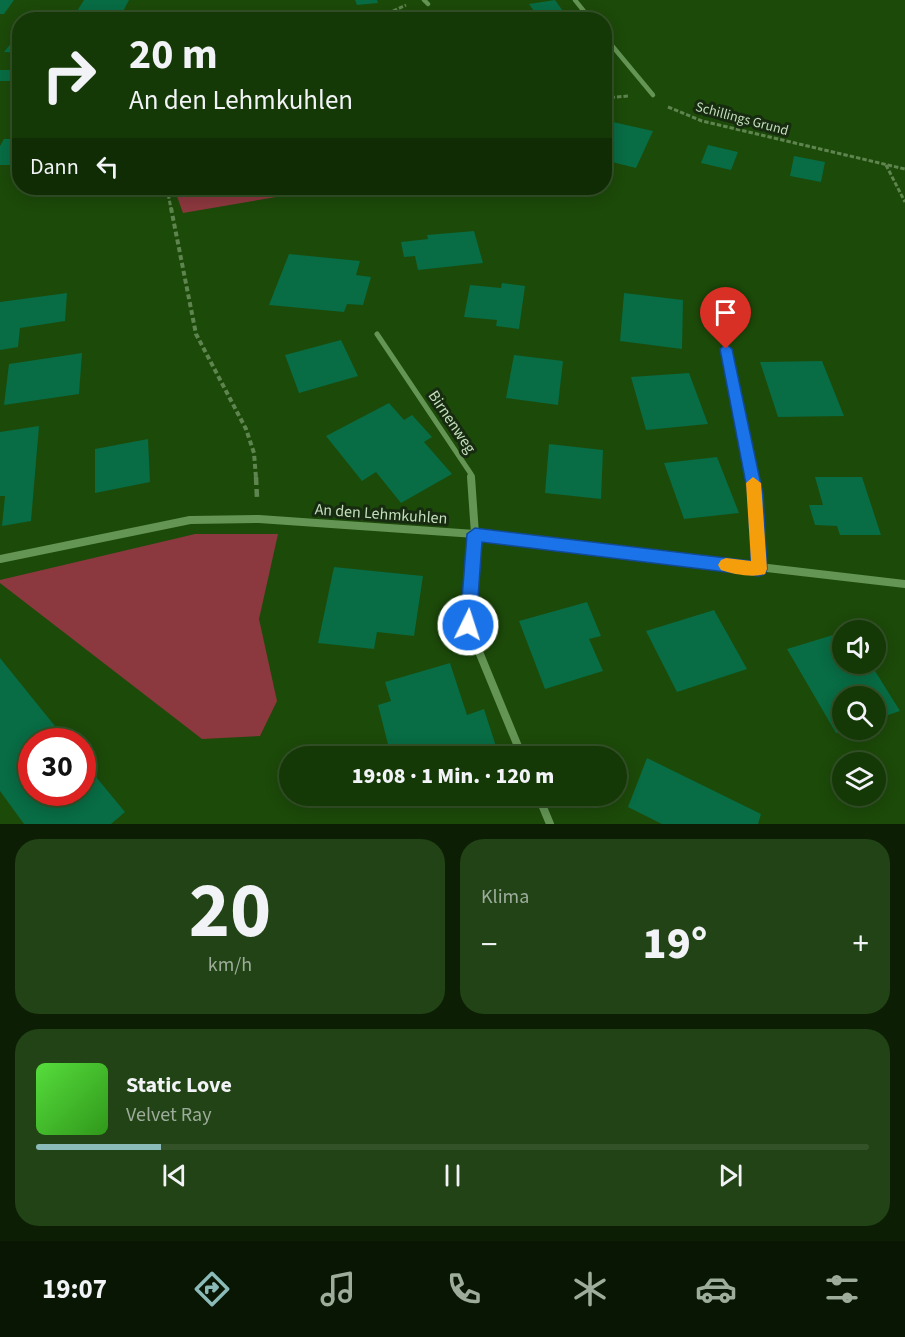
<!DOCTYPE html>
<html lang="de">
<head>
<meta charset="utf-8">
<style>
	body { margin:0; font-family:"Source Sans 3",sans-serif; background:#224315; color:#f1f3f6; height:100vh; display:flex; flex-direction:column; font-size:22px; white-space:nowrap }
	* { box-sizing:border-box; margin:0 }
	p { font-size:20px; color:#9dac9b }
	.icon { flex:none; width:33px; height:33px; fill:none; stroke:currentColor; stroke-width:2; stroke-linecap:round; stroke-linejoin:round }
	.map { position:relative; height:824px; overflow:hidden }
	.side { display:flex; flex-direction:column; gap:15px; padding:15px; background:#0c1f04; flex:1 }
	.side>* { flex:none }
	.banner { position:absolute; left:12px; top:12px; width:600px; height:183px; border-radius:24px; box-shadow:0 3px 15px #0003,0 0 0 2px #345228; background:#153807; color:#f1f3f6; overflow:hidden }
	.fabs { position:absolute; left:832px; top:620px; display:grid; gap:12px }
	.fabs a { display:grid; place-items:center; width:54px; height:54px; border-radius:50%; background:#153807; box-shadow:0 3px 15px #0003,0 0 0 2px #345228; font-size:30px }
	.speed { position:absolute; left:18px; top:728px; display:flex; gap:12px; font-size:30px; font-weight:700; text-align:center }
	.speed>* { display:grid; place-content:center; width:78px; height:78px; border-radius:50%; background:#153807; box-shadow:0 3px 15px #0003,0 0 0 2px #345228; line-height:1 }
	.speed .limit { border:9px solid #d22; background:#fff; color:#111 }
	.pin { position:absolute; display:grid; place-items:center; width:51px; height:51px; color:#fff; margin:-62px -26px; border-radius:50% 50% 50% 0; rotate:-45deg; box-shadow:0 0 6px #0007 }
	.pin .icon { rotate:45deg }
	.me { position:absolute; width:66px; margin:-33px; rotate:4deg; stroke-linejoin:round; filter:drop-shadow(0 0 4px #0008) }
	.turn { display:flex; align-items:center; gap:21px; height:126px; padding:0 18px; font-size:27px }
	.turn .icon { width:78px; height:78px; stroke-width:2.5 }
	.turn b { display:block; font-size:42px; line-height:51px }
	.then { display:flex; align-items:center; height:57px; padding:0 18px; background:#0003; gap:12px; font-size:22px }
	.big { font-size:45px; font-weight:800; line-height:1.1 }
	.side .card { flex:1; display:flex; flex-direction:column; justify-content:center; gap:9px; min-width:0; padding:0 21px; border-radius:24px; background:#224315 }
	.side .dial { align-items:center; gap:0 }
	.dial b { font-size:78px; line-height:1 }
	.song { display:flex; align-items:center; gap:18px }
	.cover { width:72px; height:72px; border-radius:9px; background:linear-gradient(135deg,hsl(110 70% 55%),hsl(110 70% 35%)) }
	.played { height:6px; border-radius:3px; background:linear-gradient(90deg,#8bbbb9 15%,#345228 15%) }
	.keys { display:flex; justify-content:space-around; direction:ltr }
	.heat { display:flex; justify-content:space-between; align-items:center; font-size:33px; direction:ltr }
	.side .tiles { flex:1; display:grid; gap:15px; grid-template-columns:1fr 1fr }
	.card:last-child { grid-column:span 2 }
	.trip { position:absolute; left:279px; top:746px; width:348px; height:60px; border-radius:30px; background:#153807; box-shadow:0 3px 15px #0003,0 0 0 2px #345228; font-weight:800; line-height:60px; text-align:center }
	.menu { display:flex; height:96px; justify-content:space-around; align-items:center; background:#081603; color:#9dac9b }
	.menu .icon { width:42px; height:42px }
	.menu .current { color:#8bbbb9 }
	.menu b { font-size:27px; color:#f1f3f6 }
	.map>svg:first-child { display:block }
	.green { fill:#8b383e }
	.building { fill:#086c44 }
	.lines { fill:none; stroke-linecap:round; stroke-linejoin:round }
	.path-far2 { stroke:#5e844f; stroke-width:3; stroke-dasharray:4.5 2; stroke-linecap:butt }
	.path-far1 { stroke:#5e844f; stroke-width:4; stroke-dasharray:5 3; stroke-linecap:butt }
	.path { stroke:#5e844f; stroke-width:4.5; stroke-dasharray:8 4; stroke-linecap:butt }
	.street-far2 { stroke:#649555; stroke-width:4.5 }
	.street-far1 { stroke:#649555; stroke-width:5 }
	.street { stroke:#649555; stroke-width:8 }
	.route { fill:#1a73e8; stroke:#114b97; stroke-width:1.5 }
	.slow { fill:#f59e0b }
	.labels { text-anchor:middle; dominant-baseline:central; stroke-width:6; stroke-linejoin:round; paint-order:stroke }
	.far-street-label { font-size:14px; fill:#c5dfbd; stroke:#172b11 }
	.street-label { font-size:16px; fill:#c5dfbd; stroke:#172b11 }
</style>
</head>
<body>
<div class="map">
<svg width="905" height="824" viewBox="0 0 905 824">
	<rect width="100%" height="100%" fill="#1c4a09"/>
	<g class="green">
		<polygon points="174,188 329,188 183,213"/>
		<polygon points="195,534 278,534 259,619 277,701 260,736 202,739 0,583 0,580"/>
	</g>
	<g class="building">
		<polygon points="0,0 14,0 4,14 0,14"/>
		<polygon points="84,0 129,0 120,17 74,16"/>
		<polygon points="355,0 377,0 378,3 357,5"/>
		<polygon points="555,0 565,14 539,18 529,4"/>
		<polygon points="13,41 20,41 20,53 4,52"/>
		<rect x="0" y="70" width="20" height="11"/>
		<polygon points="604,120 653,131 636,168 604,160"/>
		<polygon points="4,139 20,139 20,165 0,165 0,146"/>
		<polygon points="708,145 738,152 731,170 701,163"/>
		<polygon points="794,156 825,162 821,182 790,176"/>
		<polygon points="474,231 483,263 418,270 415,256 404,257 401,242 428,239 427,235"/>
		<polygon points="289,254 360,261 356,275 371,277 363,305 347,304 344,312 269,305"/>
		<polygon points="502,283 525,286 519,329 496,326 497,320 464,317 470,285 501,288"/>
		<polygon points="67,293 65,321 20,328 18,347 0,350 0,302"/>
		<polygon points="624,293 683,300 682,349 620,341"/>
		<polygon points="341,340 358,376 299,393 285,355"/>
		<polygon points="82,353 79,394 4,405 9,364"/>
		<polygon points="514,355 563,361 558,405 506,398"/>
		<polygon points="822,361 844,416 778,417 760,362"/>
		<polygon points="689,373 708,424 646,430 631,377"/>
		<polygon points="389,403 404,420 412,415 432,437 424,442 452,474 401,503 376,472 362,481 326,436"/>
		<polygon points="39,426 31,521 2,526 5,496 0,496 0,432"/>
		<polygon points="148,439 150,482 95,493 95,449"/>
		<polygon points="549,444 603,450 601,499 545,493"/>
		<polygon points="717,457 739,513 684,519 664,463"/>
		<polygon points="815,477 862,477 881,535 840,535 837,526 815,525 809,505 823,505"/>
		<polygon points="334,567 423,576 414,636 377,632 374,649 318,643"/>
		<polygon points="587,602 601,636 589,639 603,671 545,689 519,621"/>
		<polygon points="714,610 747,669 677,692 646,631"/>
		<polygon points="843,632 843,663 870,663 900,711 876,719 876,696 843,696 843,730 836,733 787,649"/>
		<polygon points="0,658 67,741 32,741 32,792 82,792 82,760 125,812 111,824 24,824 0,791"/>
		<polygon points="450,663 467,715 484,709 499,756 464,756 460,745 427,756 391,756 378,705 391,701 385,682"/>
		<polygon points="647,758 761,814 758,824 662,824 628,807"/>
	</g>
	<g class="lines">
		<g class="path-far2">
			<polyline points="385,20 387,14 406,5"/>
			<polyline points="604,98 629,96"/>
			<polyline points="668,107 702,121 905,169"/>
			<polyline points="886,165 905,202"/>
			<polyline points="167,188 171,209"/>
		</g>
		<polyline class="path-far1" points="171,208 196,334 246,429 254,453 256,478"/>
		<polyline class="path" points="256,477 257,498"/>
		<g class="street-far2">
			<polyline points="424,0 428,4"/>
			<polyline points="575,0 591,20"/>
			<polyline points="604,36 653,95"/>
		</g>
		<g class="street-far1">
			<polyline points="377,334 471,474 471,478"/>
			<polyline points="726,349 753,478"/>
		</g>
		<g class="street">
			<polyline points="471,477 475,534 468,625 522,756"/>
			<polyline points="752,477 756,494 759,569"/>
			<polyline points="0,559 190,520 259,519 475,534 905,584"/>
			<polyline points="538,795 550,824"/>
		</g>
	</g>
	<polygon class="route" points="726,344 732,349 763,494 767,569 765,574 759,576 482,542 476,625 473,630 468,632 462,630 460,625 467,534 475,528 751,561 748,494 720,349"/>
	<path class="slow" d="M753 477 761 483 767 569 765 574C753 578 732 574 721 570L718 565 721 560 726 558 751 561 746 483Z"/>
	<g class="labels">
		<g class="far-street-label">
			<text transform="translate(742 119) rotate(15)">Schillings Grund</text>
		</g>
		<g class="street-label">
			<text transform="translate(452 422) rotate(56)">Birnenweg</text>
			<text transform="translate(381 514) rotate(4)">An den Lehmkuhlen</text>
		</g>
	</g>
</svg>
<div class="fabs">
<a><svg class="icon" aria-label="sound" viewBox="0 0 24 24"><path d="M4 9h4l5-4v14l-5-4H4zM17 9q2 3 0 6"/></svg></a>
<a><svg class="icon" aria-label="search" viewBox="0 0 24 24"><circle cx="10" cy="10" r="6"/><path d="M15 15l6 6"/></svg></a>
<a><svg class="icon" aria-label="layers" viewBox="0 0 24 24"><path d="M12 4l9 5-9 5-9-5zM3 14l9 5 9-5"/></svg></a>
</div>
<div class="speed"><div class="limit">30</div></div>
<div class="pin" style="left:726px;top:349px;background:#d93025"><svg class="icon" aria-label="arrive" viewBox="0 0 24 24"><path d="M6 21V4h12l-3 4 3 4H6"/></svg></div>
<svg class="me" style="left:468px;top:625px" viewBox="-20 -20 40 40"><circle r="17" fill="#1a73e8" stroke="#fff" stroke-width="3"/><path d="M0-11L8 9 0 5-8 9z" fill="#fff"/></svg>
<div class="trip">19:08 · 1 Min. · 120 m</div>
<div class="banner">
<div class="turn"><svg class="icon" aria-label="right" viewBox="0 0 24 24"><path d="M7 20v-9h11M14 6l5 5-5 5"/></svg><div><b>20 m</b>An den Lehmkuhlen</div></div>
<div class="then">Dann<svg class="icon" aria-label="left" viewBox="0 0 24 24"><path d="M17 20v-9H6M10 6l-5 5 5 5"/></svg></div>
</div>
</div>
<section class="side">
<div class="tiles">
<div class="card dial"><b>20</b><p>km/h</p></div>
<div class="card"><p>Klima</p>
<div class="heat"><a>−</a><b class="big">19°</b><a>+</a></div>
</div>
<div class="card">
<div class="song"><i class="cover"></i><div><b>Static Love</b><p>Velvet Ray</p></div></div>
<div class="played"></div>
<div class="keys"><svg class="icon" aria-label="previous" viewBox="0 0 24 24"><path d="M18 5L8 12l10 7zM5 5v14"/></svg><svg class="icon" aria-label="pause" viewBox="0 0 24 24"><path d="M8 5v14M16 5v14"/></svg><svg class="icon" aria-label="next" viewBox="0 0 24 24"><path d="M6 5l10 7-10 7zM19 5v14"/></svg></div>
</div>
</div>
</section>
<nav class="menu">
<b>19:07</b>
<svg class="icon current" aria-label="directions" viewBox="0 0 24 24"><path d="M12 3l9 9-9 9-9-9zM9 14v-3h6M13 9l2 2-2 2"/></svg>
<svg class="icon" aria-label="music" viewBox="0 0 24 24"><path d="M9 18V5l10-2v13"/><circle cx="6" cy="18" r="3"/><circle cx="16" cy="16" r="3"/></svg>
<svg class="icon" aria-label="phone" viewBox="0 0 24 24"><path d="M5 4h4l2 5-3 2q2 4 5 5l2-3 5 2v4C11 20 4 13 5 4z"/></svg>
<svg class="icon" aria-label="climate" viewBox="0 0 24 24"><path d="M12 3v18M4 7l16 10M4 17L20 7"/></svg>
<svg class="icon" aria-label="car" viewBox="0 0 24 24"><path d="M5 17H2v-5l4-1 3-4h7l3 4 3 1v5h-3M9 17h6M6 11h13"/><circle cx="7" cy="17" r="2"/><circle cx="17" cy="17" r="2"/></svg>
<svg class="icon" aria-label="filters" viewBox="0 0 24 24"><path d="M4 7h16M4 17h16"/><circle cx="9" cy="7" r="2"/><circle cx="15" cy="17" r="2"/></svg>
</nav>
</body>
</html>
